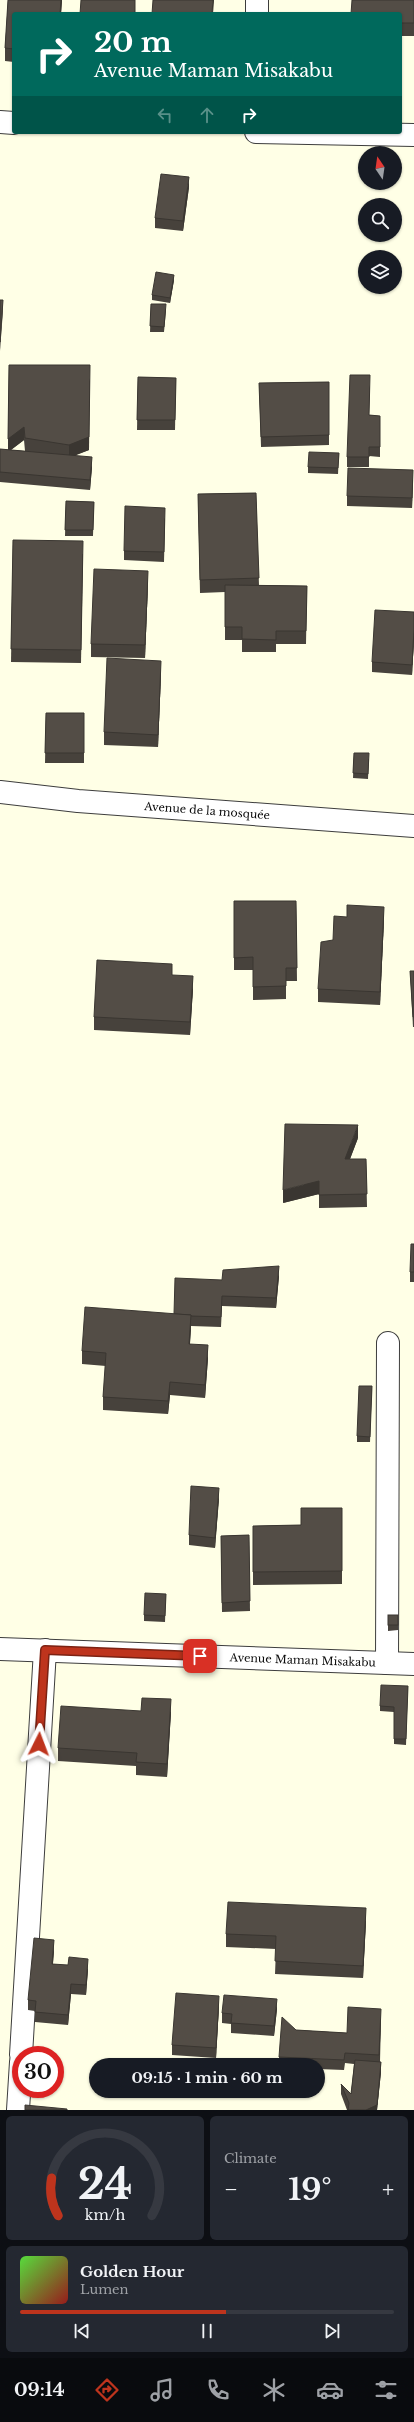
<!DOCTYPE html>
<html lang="en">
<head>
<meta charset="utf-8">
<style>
	body { margin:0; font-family:"Libre Baskerville",serif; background:#242831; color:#f1f3f6; height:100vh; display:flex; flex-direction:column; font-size:15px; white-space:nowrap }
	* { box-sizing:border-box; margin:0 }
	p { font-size:13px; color:#9ea1a6 }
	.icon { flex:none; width:22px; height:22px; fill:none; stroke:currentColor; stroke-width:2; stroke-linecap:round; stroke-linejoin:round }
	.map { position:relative; height:2110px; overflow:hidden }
	.side { display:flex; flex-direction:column; gap:6px; padding:6px; background:#0d0f14; flex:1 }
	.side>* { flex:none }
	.top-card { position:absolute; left:12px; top:12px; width:390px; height:122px; border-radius:4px; box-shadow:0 1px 3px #0004; background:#00695c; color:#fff; overflow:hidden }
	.needle { width:26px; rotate:347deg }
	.controls { position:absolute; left:358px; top:146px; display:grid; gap:8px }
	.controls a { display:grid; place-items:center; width:44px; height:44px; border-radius:50%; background:#171b24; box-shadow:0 1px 3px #0004; font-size:20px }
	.speed { position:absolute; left:12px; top:2046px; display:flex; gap:8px; font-size:20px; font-weight:700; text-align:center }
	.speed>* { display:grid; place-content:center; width:52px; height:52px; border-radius:50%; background:#171b24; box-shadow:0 1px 3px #0004; line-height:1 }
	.speed .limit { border:6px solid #d22; background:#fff; color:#111 }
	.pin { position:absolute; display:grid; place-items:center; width:34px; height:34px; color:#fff; margin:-17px; border-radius:8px; box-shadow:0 2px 6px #0006 }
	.me { position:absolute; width:44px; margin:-22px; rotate:3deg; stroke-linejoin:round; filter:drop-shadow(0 0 3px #0008) }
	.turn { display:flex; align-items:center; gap:14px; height:84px; padding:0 16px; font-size:18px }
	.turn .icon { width:52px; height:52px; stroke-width:2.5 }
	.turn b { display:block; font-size:28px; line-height:34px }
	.lanes { display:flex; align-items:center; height:38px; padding:0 16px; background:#0003; justify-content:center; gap:20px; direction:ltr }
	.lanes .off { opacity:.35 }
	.big { font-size:30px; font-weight:700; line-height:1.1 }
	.side .widget { flex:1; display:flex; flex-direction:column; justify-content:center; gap:6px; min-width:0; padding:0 14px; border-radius:6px; background:#242831 }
	.side .dial { align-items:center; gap:0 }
	.dial svg { height:104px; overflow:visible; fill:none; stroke:#363941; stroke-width:7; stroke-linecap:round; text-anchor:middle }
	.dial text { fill:#f1f3f6; stroke:none }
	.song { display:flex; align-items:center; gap:12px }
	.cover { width:48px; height:48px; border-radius:6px; background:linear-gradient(135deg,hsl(110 70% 55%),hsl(0 70% 35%)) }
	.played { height:4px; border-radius:2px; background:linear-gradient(90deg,#be341d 55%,#363941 55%) }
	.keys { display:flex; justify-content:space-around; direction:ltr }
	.heat { display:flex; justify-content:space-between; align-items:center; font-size:22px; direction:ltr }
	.side .tiles { flex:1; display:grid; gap:6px; grid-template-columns:1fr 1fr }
	.widget:last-child { grid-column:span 2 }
	.trip { position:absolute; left:89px; top:2058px; width:236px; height:40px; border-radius:20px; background:#171b24; box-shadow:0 1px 3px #0004; font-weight:700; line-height:40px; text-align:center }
	.tab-bar { display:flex; height:64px; justify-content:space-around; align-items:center; background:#090b0e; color:#9ea1a6 }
	.tab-bar .icon { width:28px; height:28px }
	.tab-bar .on { color:#be341d }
	.tab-bar b { font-size:18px; color:#f1f3f6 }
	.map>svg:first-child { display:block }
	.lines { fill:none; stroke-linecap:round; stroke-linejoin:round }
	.minor-casing { stroke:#3d3d3d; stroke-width:24 }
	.minor { stroke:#fff; stroke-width:22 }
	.wall { fill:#47423c; fill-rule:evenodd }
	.shaded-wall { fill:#3a3631 }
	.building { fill:#534d46; stroke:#3a3631 }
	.route-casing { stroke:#7c2213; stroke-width:10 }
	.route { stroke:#be341d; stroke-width:7 }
	.labels { text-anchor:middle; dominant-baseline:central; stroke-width:4; stroke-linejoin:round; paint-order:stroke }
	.street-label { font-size:11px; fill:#0a0a0a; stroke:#fff }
</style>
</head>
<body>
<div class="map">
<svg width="414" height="2110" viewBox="0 0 414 2110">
	<rect width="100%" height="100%" fill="#ffffe6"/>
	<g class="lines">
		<defs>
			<g id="minor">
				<polyline points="257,14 257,0"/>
				<polyline points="0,122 14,123"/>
				<polyline points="256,132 414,135"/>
				<path id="s1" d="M0 792 78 801 414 826"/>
				<path id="s2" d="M0 1649 414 1664"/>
				<polyline points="387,1663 388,1343"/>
				<polyline points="21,2055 45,1650"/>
				<polyline points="18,2110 21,2062"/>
			</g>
		</defs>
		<use href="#minor" class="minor-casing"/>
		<use href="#minor" class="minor"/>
	</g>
	<g class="wall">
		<polygon points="8,0 62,0 61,14 14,14 14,62 5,61 5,48"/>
		<polygon points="414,0 414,36 400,36 400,14"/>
		<polygon points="189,187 183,231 155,228 155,218"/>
		<polygon points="174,280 170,303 152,300 152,295"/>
		<polygon points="151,304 166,310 164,332 150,332"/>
		<path d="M9 365 89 450 75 455 92 467 90 490 0 482V449L8 450ZM24 440 25 451 11 450Z"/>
		<polygon points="138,377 176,378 175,430 137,430"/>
		<polygon points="329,382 329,445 261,447 259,383"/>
		<polygon points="370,385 369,415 380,416 380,457 369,456 369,467 347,467 347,457"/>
		<polygon points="339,453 338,474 308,473 308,467"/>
		<polygon points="413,480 412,508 347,506 347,496"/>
		<polygon points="256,493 259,585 307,586 306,644 276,644 276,652 242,652 242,640 225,640 225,592 200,593 198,494"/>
		<polygon points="66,501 94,502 93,536 65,536"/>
		<polygon points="165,518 164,562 124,560 124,551"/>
		<polygon points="13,540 83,554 81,663 11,662"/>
		<polygon points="148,584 145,658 91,657 91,644"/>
		<polygon points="414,612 414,640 412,675 372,672 372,662"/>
		<polygon points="161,674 158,747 104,745 104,732"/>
		<polygon points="46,713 84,713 84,763 45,763"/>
		<polygon points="354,753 369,759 368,779 353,778"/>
		<polygon points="234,901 296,901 297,981 286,981 286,999 253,1000 253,970 234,970"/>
		<polygon points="384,920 380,1005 318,1002 318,989 333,940"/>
		<polygon points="410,971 414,971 414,1027 413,1027"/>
		<polygon points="193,989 190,1035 94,1030 94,1017"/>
		<polygon points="358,1138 350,1159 366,1159 367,1207 319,1208 319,1194 283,1203"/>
		<polygon points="414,1244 414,1282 410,1282 410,1272"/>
		<polygon points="279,1276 276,1308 222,1306 221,1327 191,1326 190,1344 208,1358 205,1398 170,1395 168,1414 103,1410 103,1397 106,1366 82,1364 82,1351 174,1314 222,1280"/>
		<polygon points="372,1386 370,1442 357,1442 357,1436"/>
		<polygon points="219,1498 215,1548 189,1545 189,1535"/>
		<polygon points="342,1508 342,1584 253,1585 253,1526 301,1525"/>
		<polygon points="249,1535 250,1611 222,1612 221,1536"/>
		<polygon points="166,1594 165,1622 144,1621 144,1615"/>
		<polygon points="388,1615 398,1615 398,1630 388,1631"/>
		<polygon points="408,1686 406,1745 394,1744 394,1712 380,1711 380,1706"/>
		<polygon points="141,1711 171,1712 167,1777 136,1775 136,1766 58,1761 58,1748"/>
		<polygon points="366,1921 363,1978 275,1974 276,1949 226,1947 226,1934"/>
		<polygon points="54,1950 53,1964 88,1969 86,1995 71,1994 68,2025 35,2022 35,2011 28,2010 28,2000"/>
		<polygon points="219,2006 216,2058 172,2055 172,2045"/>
		<polygon points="277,2009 274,2036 231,2033 231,2024 222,2023 222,2013"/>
		<polygon points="381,2019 380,2062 381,2072 377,2110 347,2110 341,2094 341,2084 351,2094 354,2064 345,2063 344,2070 318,2069 318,2065 279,2065 279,2057 296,2030 347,2033"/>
	</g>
	<g class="shaded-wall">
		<polygon points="61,0 62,0 61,14 60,14"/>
		<polygon points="213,0 214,0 213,14 212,14"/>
		<polygon points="189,177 189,187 183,231 183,221"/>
		<polygon points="174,275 174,280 170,303 170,298"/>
		<polygon points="3,300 3,310 0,351 0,342"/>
		<polygon points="90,378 89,450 69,458 69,445"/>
		<polygon points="24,427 24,440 8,452 8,439"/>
		<polygon points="92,457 92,467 90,490 90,480"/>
		<polygon points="413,470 413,480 412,508 412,498"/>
		<polygon points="148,571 148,584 145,658 145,645"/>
		<polygon points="414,630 414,640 412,675 412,665"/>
		<polygon points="161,661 161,674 158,747 158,735"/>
		<polygon points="384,907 384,920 380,1005 380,992"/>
		<polygon points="193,976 193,989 190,1035 190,1022"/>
		<polygon points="358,1125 358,1138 345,1172 345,1159"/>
		<polygon points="319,1181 319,1194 283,1203 283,1190"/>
		<polygon points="279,1266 279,1276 276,1308 276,1298"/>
		<polygon points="191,1315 191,1328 189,1356 189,1344"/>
		<polygon points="208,1345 208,1358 205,1398 205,1385"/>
		<polygon points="170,1382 170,1395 168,1414 168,1401"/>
		<polygon points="219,1488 219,1498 215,1548 215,1538"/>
		<polygon points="171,1699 171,1712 167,1777 167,1764"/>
		<polygon points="366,1908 366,1921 363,1978 363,1966"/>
		<polygon points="54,1940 54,1950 52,1974 52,1964"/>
		<polygon points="88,1959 88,1969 86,1995 86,1985"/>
		<polygon points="71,1984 71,1994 68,2025 68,2015"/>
		<polygon points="219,1996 219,2006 216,2058 216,2048"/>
		<polygon points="277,1999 277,2009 274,2036 274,2026"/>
		<polygon points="381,2009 381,2019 379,2065 379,2055"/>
		<polygon points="381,2062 381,2072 377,2110 366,2110"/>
	</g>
	<g class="building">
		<polygon points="8,0 61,0 60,14 14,14 14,49 5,48"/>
		<polygon points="81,0 135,0 135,14 80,14"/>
		<polygon points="153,0 213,0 212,14 152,14"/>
		<polygon points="352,0 414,0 414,23 400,23 400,14 351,14"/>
		<polygon points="161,174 189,177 183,221 155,218"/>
		<polygon points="156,272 174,275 170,298 152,295"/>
		<polygon points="0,300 3,300 0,342"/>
		<polygon points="151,304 166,304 164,327 150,326"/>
		<polygon points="9,365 90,365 89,437 69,445 25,438 24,427 8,439"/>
		<polygon points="350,375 370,375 369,415 380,416 380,447 369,447 369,457 347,457"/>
		<polygon points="138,377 176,378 175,420 137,420"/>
		<polygon points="329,382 329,435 261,437 259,383"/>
		<polygon points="0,449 92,457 90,480 0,472"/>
		<polygon points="309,452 339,453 338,468 308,467"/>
		<polygon points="348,468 413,470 412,498 347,496"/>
		<polygon points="256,493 259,578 200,580 198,494"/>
		<polygon points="66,501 94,502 93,530 65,530"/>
		<polygon points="125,506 165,508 164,552 124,551"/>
		<polygon points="13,540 83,541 81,650 11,649"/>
		<polygon points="94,569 148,571 145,645 91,644"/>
		<polygon points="225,585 307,586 306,631 276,631 276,640 242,639 242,627 225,627"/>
		<polygon points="375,610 414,612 414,630 412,665 372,662"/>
		<polygon points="107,658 161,661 158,735 104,732"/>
		<polygon points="46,713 84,713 84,753 45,753"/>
		<polygon points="354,753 369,753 368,774 353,773"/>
		<polygon points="234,901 296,901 297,968 286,968 286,986 253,987 253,957 234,958"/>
		<polygon points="347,905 384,907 380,992 318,989 321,942 333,940 334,916 347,917"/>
		<polygon points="97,960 172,964 172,975 193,976 190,1022 94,1017"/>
		<polygon points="410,971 414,971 414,1017 413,1017"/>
		<polygon points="285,1124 358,1125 345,1159 366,1159 367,1194 319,1195 319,1181 283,1190"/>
		<polygon points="411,1244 414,1244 414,1272 410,1272"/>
		<polygon points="279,1266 276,1298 222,1296 221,1317 191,1316 191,1315 174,1314 175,1278 222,1280 223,1270"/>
		<polygon points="85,1307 191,1315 189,1344 208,1345 205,1385 170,1382 168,1401 103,1397 106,1353 82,1351"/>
		<polygon points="359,1386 372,1386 370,1437 357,1436"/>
		<polygon points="191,1486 219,1488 215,1538 189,1535"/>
		<polygon points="301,1508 342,1508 342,1571 253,1572 253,1526 301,1525"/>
		<polygon points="249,1535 250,1601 222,1603 221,1536"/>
		<polygon points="145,1593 166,1594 165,1616 144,1615"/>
		<rect x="388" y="1615" width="10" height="10"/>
		<polygon points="381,1685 408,1686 406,1739 394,1739 394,1707 380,1706"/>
		<polygon points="142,1698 171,1699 167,1764 136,1762 137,1753 58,1748 61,1706 141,1711"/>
		<polygon points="228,1902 366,1908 363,1966 275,1961 276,1936 226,1934"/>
		<polygon points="34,1938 54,1940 52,1964 68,1965 69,1957 88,1959 86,1985 71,1984 68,2015 35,2012 36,2001 28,2000"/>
		<polygon points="176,1993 219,1996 216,2048 172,2045"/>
		<polygon points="224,1995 277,1999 274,2026 231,2023 232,2014 222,2013"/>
		<polygon points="348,2007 381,2009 379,2055 345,2053 344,2060 279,2057 282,2017 296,2030 347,2033"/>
		<polygon points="355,2060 381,2062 377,2105 366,2110 348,2110 349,2103 341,2084 351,2094"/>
		<polygon points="25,2105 67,2109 67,2110 25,2110"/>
	</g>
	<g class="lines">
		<defs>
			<polyline id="route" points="39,1744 45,1650 200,1656"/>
		</defs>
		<use href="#route" class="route-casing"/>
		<use href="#route" class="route"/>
	</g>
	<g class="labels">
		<g class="street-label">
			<text stroke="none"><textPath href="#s1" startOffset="208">Avenue de la mosquée</textPath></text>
			<text stroke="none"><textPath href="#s2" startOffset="303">Avenue Maman Misakabu</textPath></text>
		</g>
	</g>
</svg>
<div class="controls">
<a><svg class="needle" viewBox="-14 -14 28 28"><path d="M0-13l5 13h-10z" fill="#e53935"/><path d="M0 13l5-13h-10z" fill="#9ea1a6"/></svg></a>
<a><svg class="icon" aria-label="search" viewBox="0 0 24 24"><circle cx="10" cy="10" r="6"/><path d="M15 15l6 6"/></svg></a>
<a><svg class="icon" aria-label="layers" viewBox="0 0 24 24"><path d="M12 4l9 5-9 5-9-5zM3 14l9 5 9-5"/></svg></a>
</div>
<div class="speed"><div class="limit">30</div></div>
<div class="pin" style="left:200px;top:1656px;background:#d93025"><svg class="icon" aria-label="arrive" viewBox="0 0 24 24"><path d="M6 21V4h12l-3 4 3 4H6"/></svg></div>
<svg class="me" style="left:39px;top:1744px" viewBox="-20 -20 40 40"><path d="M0-17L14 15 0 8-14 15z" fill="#be341d" stroke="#fff" stroke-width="4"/></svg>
<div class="trip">09:15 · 1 min · 60 m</div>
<div class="top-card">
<div class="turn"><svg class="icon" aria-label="right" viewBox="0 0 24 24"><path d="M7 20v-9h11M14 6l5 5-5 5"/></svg><div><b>20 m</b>Avenue Maman Misakabu</div></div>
<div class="lanes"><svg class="icon off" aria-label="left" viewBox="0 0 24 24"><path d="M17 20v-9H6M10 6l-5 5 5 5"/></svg><svg class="icon off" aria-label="ahead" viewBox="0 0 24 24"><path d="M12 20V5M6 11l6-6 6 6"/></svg><svg class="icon" aria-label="right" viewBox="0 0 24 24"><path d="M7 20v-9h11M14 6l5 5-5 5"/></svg></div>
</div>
</div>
<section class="side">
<div class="tiles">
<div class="widget dial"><svg viewBox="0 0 100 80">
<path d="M14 69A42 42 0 1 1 86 69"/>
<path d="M14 69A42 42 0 0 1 9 40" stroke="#be341d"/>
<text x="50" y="56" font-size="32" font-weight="700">24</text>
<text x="50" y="72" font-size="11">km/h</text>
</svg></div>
<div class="widget"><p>Climate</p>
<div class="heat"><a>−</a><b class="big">19°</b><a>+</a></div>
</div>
<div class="widget">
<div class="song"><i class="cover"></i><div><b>Golden Hour</b><p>Lumen</p></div></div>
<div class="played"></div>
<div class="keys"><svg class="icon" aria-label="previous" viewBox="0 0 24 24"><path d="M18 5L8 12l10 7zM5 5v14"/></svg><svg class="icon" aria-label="pause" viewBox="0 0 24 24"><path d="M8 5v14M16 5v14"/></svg><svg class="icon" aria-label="next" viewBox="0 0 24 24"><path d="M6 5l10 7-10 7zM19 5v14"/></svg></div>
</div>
</div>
</section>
<nav class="tab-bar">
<b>09:14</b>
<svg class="icon on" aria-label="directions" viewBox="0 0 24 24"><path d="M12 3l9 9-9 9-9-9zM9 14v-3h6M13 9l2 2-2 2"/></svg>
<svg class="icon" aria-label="music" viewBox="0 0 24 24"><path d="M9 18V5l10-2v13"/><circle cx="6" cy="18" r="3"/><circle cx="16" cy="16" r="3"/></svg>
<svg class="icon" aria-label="phone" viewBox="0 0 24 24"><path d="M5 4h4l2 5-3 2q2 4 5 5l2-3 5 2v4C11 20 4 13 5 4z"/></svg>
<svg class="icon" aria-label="climate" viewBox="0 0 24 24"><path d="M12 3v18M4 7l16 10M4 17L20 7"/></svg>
<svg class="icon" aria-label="car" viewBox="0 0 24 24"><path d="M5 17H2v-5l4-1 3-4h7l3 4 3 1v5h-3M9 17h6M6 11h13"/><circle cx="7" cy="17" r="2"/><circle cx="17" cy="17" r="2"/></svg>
<svg class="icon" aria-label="filters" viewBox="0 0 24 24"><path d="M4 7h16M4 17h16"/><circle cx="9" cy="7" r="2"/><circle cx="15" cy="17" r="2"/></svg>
</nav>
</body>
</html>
